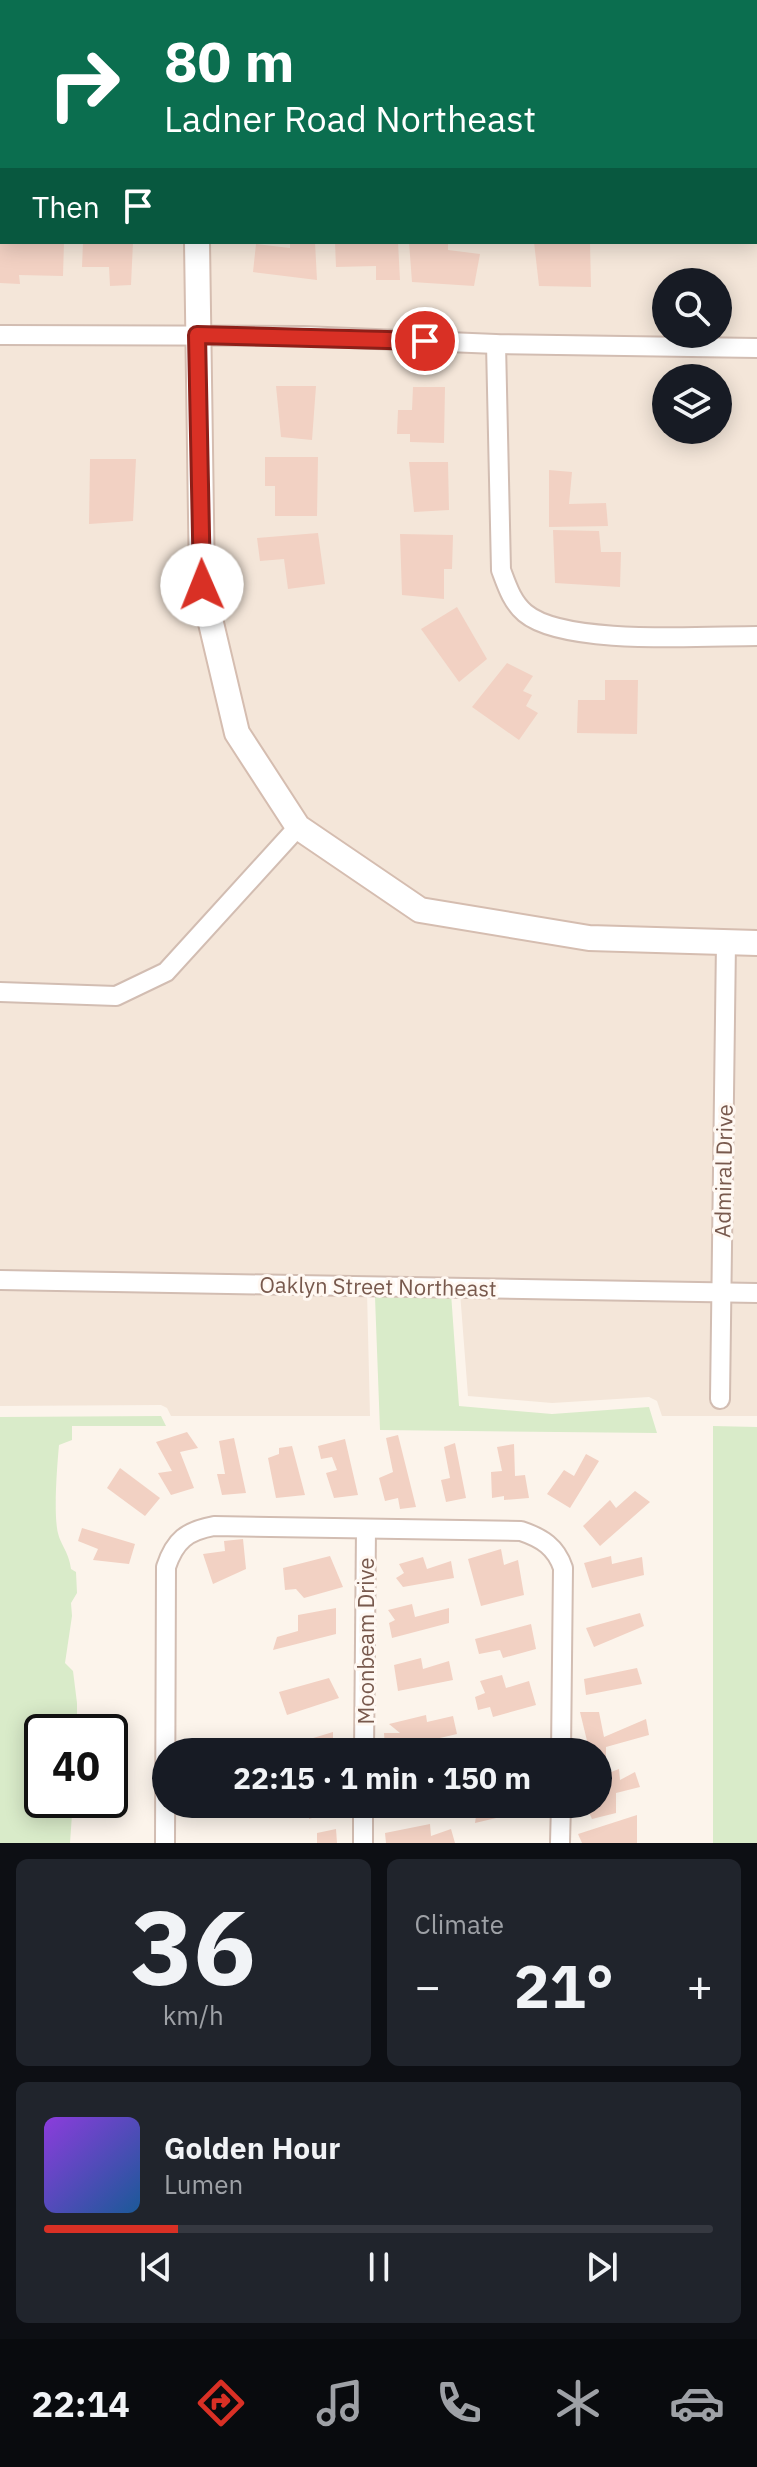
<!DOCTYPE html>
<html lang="en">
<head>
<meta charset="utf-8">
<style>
	body { margin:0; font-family:"IBM Plex Sans",sans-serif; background:#20242c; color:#f1f3f6; height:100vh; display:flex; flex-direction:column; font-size:30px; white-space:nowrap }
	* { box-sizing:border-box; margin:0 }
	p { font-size:26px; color:#9ea1a6 }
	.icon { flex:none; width:44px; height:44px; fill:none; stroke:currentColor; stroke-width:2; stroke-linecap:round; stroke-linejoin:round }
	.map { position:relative; height:1843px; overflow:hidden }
	.side { display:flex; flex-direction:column; gap:16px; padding:16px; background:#0d0f14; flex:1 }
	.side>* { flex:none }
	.hud { position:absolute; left:0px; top:0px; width:758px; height:244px; box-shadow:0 4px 20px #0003; background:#0b6e4f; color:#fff; overflow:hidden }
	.buttons { position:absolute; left:652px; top:268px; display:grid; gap:16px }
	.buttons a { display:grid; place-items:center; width:80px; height:80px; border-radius:50%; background:#171b24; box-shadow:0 4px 20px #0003; font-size:40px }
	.speed { position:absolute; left:24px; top:1714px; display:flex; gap:16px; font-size:40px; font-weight:700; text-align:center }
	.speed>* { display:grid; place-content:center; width:104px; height:104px; border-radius:50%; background:#171b24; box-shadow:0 4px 20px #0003; line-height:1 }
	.speed .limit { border:4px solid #111; border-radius:12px; background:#fff; color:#111 }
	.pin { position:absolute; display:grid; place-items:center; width:68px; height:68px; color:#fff; margin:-34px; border:4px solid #fff; border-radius:50%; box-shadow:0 2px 8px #0007 }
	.me { position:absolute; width:88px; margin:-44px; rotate:359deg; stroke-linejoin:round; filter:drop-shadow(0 0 6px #0008) }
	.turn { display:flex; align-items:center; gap:28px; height:168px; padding:0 32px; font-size:36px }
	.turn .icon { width:104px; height:104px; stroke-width:2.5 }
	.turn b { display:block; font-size:56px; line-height:68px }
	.then { display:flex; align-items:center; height:76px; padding:0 32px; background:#0003; gap:16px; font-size:30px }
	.big { font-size:60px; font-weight:700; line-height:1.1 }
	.side .widget { flex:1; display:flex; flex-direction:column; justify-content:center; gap:12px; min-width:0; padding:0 28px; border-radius:12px; background:#20242c }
	.side .dial { align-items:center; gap:0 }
	.dial b { font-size:104px; line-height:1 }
	.song { display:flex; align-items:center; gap:24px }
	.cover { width:96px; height:96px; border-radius:12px; background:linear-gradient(135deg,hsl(270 70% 55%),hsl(210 70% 35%)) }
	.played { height:8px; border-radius:4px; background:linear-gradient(90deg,#d93025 20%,#363941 20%) }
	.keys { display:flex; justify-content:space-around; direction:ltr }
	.heat { display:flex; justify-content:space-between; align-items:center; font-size:44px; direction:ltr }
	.side .tiles { flex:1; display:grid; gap:16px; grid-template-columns:1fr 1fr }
	.widget:last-child { grid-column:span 2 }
	.trip { position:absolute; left:152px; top:1738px; width:460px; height:80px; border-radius:40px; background:#171b24; box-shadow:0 4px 20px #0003; font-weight:700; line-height:80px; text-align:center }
	.dock { display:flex; height:128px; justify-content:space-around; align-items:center; background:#090b0e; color:#9ea1a6 }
	.dock .icon { width:56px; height:56px }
	.dock .active { color:#d93025 }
	.dock b { font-size:36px; color:#f1f3f6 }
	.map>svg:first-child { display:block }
	.residential { fill:#f4e6d9; fill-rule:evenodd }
	.green { fill:#d9ebc9 }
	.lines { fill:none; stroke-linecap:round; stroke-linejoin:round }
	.canal { stroke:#bfe4e7; stroke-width:22 }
	.building { fill:#f2d1c3 }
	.street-casing { stroke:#d2bdb2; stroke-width:22 }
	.secondary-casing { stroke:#d5bdb0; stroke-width:28 }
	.street { stroke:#fff; stroke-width:18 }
	.secondary { stroke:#fff; stroke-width:24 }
	.route-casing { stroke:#8d1f18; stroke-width:20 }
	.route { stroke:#d93025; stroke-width:14 }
	.labels { text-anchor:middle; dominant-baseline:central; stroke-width:6; stroke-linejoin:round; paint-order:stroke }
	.street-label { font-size:22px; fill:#78594d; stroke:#fff8f2 }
</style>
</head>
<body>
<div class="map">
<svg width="757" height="1843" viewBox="0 0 757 1843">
	<rect width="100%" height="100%" fill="#fcf4eb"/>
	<g class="residential">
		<polygon points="0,0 189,0 2,2 2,242 186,242 191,585 228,740 293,838 418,922 589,950 757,955 757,1416 662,1416 657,1401 649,1397 552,1403 468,1396 460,1292 367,1291 370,1416 171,1416 167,1408 161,1405 0,1406"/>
		<path d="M211 0H757V930L590 926 423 898 306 818 247 727 212 583 208 242H756V2ZM666 282H718V334H666ZM666 378H718V430H666Z"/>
	</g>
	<g class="green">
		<polygon points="451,1293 459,1406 552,1414 649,1407 657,1433 380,1430 375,1297"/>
		<path d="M161 1416 166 1426H72V1440L59 1445C57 1467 54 1507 57 1528 59 1544 69 1551 71 1569L76 1572 77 1593 71 1603 72 1616 65 1663 73 1671 77 1703V1721L72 1732H42V1800H73L70 1843H0V1417Z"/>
		<polygon points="713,1426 757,1427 757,1843 713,1843"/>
	</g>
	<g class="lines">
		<g class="canal">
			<polyline points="0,147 2,147"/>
			<polyline points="756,161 757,161"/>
		</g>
	</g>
	<g class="building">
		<polygon points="0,242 64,242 63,276 19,275 20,284 0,283"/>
		<polygon points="83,242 133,242 131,285 110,286 109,267 82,267"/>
		<polygon points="290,242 315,242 317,280 253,272 256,244 290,248"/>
		<polygon points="335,242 398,242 400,280 376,280 376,266 336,267"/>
		<polygon points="409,242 448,242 448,250 480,254 474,286 412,282"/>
		<polygon points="534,242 590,242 591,287 539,286"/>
		<polygon points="276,386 316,386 312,440 281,437"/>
		<polygon points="413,387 445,387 444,443 410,442 410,434 397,434 398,410 412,410"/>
		<polygon points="265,457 318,457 317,516 275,516 275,486 265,486"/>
		<polygon points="90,459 136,459 133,521 89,524"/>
		<polygon points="409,462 448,462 449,510 414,512"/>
		<polygon points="549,470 572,472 569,504 606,503 608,526 549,527"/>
		<polygon points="553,530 599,531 601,552 621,552 620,587 555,583"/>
		<polygon points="318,533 325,584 288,589 284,559 260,561 257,538"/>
		<polygon points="400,534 453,535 452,569 444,569 444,599 402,595"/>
		<polygon points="457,607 487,659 459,682 421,629"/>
		<polygon points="507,663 533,676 523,691 532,695 526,706 538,713 519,740 472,707"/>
		<polygon points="605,680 638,680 637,734 577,733 578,700 605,700"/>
		<polygon points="187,1432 198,1448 180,1452 194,1488 171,1495 158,1473 172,1471 156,1442"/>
		<polygon points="398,1435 416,1507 400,1509 398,1498 385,1501 379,1478 393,1472 386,1438"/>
		<polygon points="234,1438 246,1493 222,1495 217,1474 225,1474 219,1441"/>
		<polygon points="345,1439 358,1495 334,1498 326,1473 337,1470 332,1457 321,1459 318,1446"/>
		<polygon points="455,1443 466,1498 446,1502 441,1480 450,1478 444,1447"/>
		<polygon points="514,1444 515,1476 525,1475 529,1498 504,1500 504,1496 492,1498 491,1472 502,1471 497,1447"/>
		<polygon points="292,1446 305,1495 276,1498 268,1458 279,1454 279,1448"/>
		<polygon points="586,1454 599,1461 570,1508 547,1494 564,1470 574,1476"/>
		<polygon points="120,1468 160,1498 145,1516 107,1488"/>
		<polygon points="635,1491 650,1502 600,1546 583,1526 610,1500 616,1508"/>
		<polygon points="82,1528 135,1544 129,1564 93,1560 98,1549 78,1541"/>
		<polygon points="243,1539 246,1569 213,1584 203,1554 225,1551 224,1541"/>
		<polygon points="501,1549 504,1565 518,1560 524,1595 481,1606 468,1559"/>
		<polygon points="330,1556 343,1587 304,1598 296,1589 285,1590 283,1568"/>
		<polygon points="611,1556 612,1564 642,1557 644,1575 592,1588 584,1563"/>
		<polygon points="423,1557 427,1569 451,1561 454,1578 403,1587 396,1578 404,1573 399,1564"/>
		<polygon points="412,1604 415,1617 449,1608 449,1623 392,1638 389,1623 395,1620 388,1610"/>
		<polygon points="336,1608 336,1634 273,1650 277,1637 298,1631 298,1615"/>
		<polygon points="640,1613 644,1626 594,1647 586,1628"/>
		<polygon points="531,1624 536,1649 503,1658 500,1650 479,1654 475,1639"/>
		<polygon points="421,1658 423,1669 449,1661 453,1680 398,1691 394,1665"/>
		<polygon points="637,1668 642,1684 586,1695 584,1679"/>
		<polygon points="502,1675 506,1688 529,1681 536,1705 493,1717 490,1707 478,1710 475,1697 485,1693 480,1681"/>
		<polygon points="329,1678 339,1698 287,1715 279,1692"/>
		<polygon points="580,1712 599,1712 604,1737 646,1719 649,1735 606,1747 606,1762 598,1764 598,1752 581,1752 589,1749"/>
		<polygon points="426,1715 427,1722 453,1716 457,1734 414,1744 416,1752 385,1749 384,1733 400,1733 389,1724"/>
		<polygon points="333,1732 333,1752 279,1752 277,1749"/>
		<polygon points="529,1739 533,1752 491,1752 491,1751"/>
		<polygon points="619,1769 620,1780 635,1772 640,1787 616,1793 616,1813 592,1819 585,1804 598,1804 598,1777"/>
		<polygon points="290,1804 331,1804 327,1806 331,1812 309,1819 309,1811 294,1815"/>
		<polygon points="495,1804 534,1804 535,1809 475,1823 477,1810"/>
		<polygon points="637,1815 637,1843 582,1843 578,1834"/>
		<polygon points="430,1824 431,1836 451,1829 455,1843 386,1843 385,1833"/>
		<polygon points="336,1829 337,1843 317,1843 317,1833"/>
	</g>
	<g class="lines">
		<defs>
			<g id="street">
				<polyline points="0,335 303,336 496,344 757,348"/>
				<path d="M496 344 501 570C507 586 512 602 525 613 564 646 703 636 757 636"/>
				<polyline points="0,992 116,996 166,972 298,827"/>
				<polyline points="0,1280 757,1293"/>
				<polyline points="720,1399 726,942"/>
				<polyline points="364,1752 366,1529"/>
				<path d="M165 1843 166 1567C175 1540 187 1531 214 1526L521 1531C542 1538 556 1547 563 1568L561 1752"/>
				<polyline points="363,1843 363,1804"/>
				<polyline points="560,1843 561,1804"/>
			</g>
			<g id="secondary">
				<polyline points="200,2 200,0"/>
				<polyline points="197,242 202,585 237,733 298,827 420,910 589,938 757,943"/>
			</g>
		</defs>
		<use href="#street" class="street-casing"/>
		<use href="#secondary" class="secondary-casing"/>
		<use href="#street" class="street"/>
		<use href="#secondary" class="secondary"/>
	</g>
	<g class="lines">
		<defs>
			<polyline id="route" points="202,585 197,335 425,341"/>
		</defs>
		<use href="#route" class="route-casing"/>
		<use href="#route" class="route"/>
	</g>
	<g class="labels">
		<g class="street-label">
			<text transform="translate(723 1171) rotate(-89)">Admiral Drive</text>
			<text transform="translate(378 1286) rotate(1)">Oaklyn Street Northeast</text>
			<text transform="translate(365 1641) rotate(-90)">Moonbeam Drive</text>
		</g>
	</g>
</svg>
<div class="buttons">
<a><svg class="icon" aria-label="search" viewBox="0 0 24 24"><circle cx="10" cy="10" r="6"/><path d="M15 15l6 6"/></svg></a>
<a><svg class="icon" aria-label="layers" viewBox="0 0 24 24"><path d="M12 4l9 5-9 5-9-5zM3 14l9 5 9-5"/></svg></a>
</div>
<div class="speed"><div class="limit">40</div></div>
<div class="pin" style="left:425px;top:341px;background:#d93025"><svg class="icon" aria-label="arrive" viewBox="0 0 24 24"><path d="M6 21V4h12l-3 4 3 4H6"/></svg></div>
<svg class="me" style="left:202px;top:585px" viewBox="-20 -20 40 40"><circle r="19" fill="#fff"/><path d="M0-13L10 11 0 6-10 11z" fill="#d93025"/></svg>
<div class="trip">22:15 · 1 min · 150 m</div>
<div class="hud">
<div class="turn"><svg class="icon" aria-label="right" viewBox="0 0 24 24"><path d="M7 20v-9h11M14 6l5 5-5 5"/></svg><div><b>80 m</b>Ladner Road Northeast</div></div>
<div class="then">Then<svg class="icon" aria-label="arrive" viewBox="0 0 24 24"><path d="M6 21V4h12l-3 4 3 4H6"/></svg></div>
</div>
</div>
<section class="side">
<div class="tiles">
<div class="widget dial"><b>36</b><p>km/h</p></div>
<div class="widget"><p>Climate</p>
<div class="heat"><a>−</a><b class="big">21°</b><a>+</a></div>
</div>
<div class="widget">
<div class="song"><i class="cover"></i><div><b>Golden Hour</b><p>Lumen</p></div></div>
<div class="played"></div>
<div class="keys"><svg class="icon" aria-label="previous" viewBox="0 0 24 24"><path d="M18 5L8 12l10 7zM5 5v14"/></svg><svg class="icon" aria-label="pause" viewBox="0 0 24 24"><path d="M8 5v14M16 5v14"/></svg><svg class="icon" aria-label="next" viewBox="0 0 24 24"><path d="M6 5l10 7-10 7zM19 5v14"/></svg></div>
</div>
</div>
</section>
<nav class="dock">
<b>22:14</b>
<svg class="icon active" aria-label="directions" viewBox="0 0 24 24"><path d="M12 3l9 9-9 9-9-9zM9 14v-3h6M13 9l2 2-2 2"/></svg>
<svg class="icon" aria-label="music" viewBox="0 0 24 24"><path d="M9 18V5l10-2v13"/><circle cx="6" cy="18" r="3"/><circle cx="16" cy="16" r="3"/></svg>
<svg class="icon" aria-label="phone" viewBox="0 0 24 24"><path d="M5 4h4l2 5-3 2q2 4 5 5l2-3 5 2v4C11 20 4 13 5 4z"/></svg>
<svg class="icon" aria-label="climate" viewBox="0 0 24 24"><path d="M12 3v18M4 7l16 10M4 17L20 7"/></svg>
<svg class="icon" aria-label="car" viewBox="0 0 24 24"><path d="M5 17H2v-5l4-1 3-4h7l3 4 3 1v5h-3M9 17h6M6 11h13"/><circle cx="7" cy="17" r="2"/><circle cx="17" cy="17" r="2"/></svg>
</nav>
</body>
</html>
